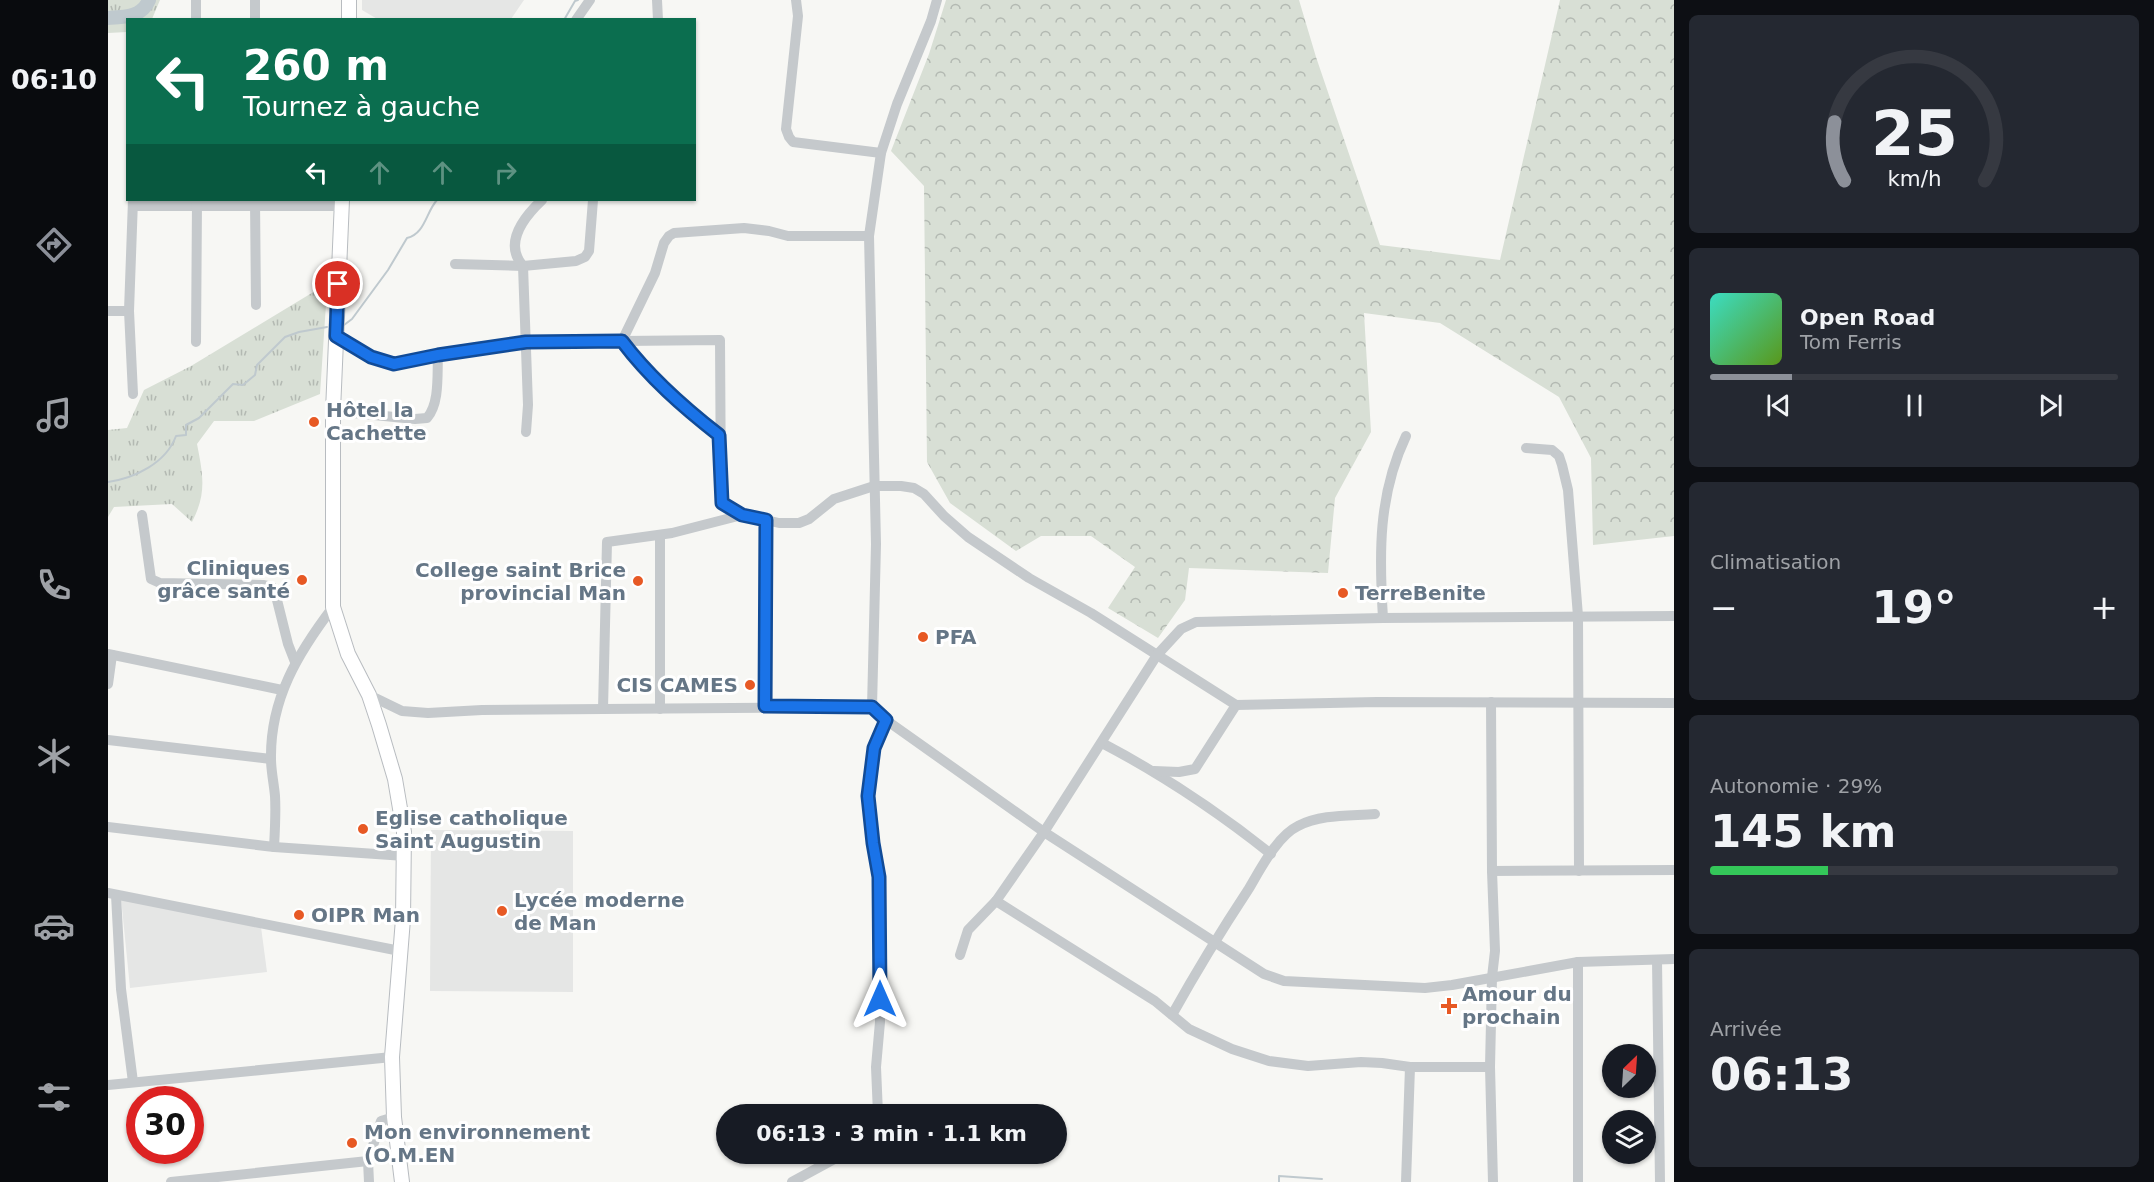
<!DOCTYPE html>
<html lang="fr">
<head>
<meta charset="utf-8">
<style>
	body { margin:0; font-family:"DejaVu Sans",sans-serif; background:#242831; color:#f1f3f6; height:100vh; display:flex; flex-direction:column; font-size:22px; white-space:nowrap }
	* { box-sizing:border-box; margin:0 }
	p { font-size:20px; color:#9ea1a6 }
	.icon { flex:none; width:33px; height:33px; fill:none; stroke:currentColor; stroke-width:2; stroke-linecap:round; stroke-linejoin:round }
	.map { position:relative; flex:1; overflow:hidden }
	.sheet { display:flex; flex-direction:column; gap:15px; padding:15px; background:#0d0f14; width:480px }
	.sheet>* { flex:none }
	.guide { position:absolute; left:18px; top:18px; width:570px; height:183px; border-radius:0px; box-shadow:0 2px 4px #0004; background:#0b6e4f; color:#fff; overflow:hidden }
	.needle { width:39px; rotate:25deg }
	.buttons { position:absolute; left:1494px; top:1044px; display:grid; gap:12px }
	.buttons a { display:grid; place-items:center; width:54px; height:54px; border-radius:50%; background:#171b24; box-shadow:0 2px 4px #0004; font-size:30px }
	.speed { position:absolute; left:18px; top:1086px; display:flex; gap:12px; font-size:30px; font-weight:700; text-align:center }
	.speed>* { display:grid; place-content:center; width:78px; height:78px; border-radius:50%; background:#171b24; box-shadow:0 2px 4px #0004; line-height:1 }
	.speed .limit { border:9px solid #d22; background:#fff; color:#111 }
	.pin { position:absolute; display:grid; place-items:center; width:51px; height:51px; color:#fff; margin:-26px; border:3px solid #fff; border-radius:50%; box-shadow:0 2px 6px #0007 }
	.me { position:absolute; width:66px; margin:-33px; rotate:0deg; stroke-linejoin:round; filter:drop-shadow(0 0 4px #0008) }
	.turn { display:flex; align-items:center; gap:21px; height:126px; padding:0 18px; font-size:27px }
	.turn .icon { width:78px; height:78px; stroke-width:2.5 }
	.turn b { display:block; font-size:42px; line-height:51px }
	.lanes { display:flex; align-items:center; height:57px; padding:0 18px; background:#0003; justify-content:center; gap:30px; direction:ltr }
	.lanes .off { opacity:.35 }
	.big { font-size:45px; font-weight:700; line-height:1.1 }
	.sheet .card { flex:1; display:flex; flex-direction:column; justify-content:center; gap:9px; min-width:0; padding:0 21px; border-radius:9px; background:#242831 }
	.sheet .dial { align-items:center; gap:0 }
	.dial svg { height:156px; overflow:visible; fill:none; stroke:#363941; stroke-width:7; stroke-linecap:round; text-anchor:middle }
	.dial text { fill:#f1f3f6; stroke:none }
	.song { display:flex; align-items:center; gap:18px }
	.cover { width:72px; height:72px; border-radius:9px; background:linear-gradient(135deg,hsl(170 70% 55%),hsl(90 70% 35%)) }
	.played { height:6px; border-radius:3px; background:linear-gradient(90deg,#8c9099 20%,#363941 20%) }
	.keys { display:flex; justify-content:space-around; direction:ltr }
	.heat { display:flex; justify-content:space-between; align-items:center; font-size:33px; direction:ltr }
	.charge { height:9px; border-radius:4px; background:linear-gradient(90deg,#34c759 29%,#363941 0) }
	.trip { position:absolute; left:608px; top:1104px; width:351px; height:60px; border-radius:30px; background:#171b24; box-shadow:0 2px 4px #0004; font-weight:700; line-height:60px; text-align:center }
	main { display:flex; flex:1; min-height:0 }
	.dock { display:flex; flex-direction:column; width:108px; justify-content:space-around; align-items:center; background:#090b0e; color:#9ea1a6 }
	.dock .icon { width:42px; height:42px }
	.dock .selected { color:#8c9099 }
	.dock b { font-size:27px; color:#f1f3f6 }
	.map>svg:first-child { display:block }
	.built { fill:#e5e6e5 }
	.grass { fill:url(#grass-tufts) }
	.forest { fill:url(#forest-crowns) }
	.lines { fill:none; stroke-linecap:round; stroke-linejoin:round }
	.stream { stroke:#bfc9ce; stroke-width:2 }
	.river { stroke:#bfc9ce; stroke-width:14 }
	.major-casing { stroke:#b8bcc0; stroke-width:16 }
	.minor { stroke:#c5c9cc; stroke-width:10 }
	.major { stroke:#fff; stroke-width:14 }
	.route-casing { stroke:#114b97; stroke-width:15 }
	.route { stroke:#1a73e8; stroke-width:10 }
	.poi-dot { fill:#e75924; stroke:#fff; stroke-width:2 }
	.labels { text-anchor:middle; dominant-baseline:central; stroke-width:6; stroke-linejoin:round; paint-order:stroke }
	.poi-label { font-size:20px; font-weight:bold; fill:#657686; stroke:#fff; text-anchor:start }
</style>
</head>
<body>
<main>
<nav class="dock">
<b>06:10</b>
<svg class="icon selected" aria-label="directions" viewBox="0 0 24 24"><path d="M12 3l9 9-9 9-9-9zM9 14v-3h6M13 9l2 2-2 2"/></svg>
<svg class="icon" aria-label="music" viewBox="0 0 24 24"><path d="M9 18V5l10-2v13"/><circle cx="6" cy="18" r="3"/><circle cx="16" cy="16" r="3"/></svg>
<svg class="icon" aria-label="phone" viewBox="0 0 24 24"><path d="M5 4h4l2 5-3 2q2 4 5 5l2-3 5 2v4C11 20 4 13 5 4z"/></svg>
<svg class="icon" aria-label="climate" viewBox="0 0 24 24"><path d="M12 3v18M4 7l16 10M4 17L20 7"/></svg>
<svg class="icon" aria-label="car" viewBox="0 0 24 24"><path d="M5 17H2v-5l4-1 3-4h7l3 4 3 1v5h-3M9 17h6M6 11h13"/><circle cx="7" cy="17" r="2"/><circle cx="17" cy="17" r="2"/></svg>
<svg class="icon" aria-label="filters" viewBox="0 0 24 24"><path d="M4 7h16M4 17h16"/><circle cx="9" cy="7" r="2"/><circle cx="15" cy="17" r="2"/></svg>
</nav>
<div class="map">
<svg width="1566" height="1182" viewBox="0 0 1566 1182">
	<defs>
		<pattern id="grass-tufts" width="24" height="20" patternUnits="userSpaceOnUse" patternTransform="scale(1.5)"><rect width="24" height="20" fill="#d8dfd5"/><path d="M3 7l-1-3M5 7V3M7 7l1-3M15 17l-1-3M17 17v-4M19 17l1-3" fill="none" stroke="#b3b9b2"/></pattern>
		<pattern id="forest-crowns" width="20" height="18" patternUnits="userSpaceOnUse" patternTransform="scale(1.5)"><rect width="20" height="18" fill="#d8dfd5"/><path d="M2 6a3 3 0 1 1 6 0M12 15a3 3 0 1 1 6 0" fill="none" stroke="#b3b9b2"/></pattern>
	</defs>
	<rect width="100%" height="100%" fill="#f7f7f4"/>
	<g class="built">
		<polygon points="254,0 416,0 403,19 271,20 254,10"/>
		<polygon points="323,830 465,831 465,992 322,991"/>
		<polygon points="13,898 153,927 159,972 22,988"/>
	</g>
	<g class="grass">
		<polygon points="0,0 52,0 44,19 20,20 19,32 0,33"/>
		<path d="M212 288 219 289 212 394 146 421H106L89 444C95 475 99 493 84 522L64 504 6 507 0 517V430L19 428 36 390 83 366Z"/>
	</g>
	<polygon class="forest" points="838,0 1191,0 1208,57 1272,245 1392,260 1452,0 1566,0 1566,536 1485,545 1483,458 1451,397 1332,323 1256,313 1263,432 1227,498 1220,573 1081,568 1077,600 1050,638 1000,608 1027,567 983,536 933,536 908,551 842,503 819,462 816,186 783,151 821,54"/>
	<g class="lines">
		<g class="stream">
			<polyline points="456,20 467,1 470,0"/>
			<path d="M236 325 244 319 280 270 299 238C317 234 318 212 329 200"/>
			<path d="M0 482C27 478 58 463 68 436L78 435V425L91 418 125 384 135 385 147 375 149 365 177 337 191 332 219 327"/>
			<polyline points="1171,1182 1171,1176 1214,1179"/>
		</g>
		<path class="river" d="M0 18C17 17 34 17 41 0"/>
		<defs>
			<g id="major">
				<polyline points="241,20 241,0"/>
				<polyline points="234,200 225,411 225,607 240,654 261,695 271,725 287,779 296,832 295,919 284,1057 286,1117 294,1182"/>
			</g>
		</defs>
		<use href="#major" class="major-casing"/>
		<g class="minor">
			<polyline points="147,0 147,20"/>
			<polyline points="549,0 550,20"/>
			<polyline points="688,0 690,16 678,129 681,137 685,142 773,153"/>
			<polyline points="88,20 88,0"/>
			<polyline points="468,20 482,0"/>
			<polyline points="147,200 148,305"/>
			<polyline points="25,206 234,206"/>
			<polyline points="347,264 415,266 468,261 477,257 481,251 485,200"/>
			<polyline points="0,311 21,311"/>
			<path d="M228 336 263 357 286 364 330 355 418 342 612 340 613 501C622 514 643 517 658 520L657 706"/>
			<polyline points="88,342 89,201"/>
			<polyline points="25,394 21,311 25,200"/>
			<path d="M225 411 307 419 319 418C332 403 329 374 330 355"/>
			<path d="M418 432 420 405 415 266C395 243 416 217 434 200"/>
			<path d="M611 435C575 407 542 378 514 341L547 273 556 243 561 236 566 233 636 228 661 231 680 236H761"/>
			<polyline points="1418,448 1444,450 1451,456 1454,465 1460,490 1470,616 1471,871"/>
			<polyline points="34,515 43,579 52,583 155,585 164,587 167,592 180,644 187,662"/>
			<polyline points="658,520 671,523 691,523 701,519 726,499 766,486 793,486 806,488 816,494 836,516 860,537 921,578 983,613 1128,705 1269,702 1566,703"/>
			<polyline points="552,535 552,709"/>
			<path d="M1275 618C1271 554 1270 495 1298 436"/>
			<polyline points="0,654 174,690"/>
			<polyline points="0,684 4,655"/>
			<polyline points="261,695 294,711 320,713 374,710 764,707 778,720 936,832 1156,974 1176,981 1317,988 1344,985 1470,962 1566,959"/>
			<polyline points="1383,702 1384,871 1387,951 1384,977 1382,1067 1385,1182"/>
			<polyline points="764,707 768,544 761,236 773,153 789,104 823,21 829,0"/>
			<polyline points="495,709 499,542 564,533 634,515"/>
			<polyline points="0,740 163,759"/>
			<path d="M994 743C1055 775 1109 811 1163 854"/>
			<polyline points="1046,771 1071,772 1087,769 1128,705"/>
			<polyline points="0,827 166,847 297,856"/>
			<path d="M166 847C167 830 168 813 167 796 166 784 163 771 163 759 162 699 190 653 225 607"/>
			<polyline points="1384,871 1566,870"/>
			<polyline points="0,893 292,951"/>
			<polyline points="8,895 13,989 25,1082"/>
			<path d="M888 901 1047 1001 1064 1015C1088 972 1113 931 1140 890 1152 870 1169 836 1190 826 1213 814 1242 816 1267 814"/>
			<polyline points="852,955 860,930 888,901 936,832 1049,655 1073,629 1088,622 1275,618 1566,616"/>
			<polyline points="1549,960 1552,1182"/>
			<polyline points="1470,962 1470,1182"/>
			<polyline points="1064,1015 1081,1029 1124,1049 1161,1061 1200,1066 1253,1062 1274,1063 1302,1067 1382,1067"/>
			<polyline points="0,1085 284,1057"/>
			<polyline points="770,1114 768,1067 772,1022 771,877 765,844 760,796 766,748 778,720"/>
			<polyline points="260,1161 261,1182"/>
			<polyline points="63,1182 260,1161 273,1121 286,1117"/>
			<polyline points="684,1182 728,1158 742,1154"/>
			<polyline points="1298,1182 1302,1067"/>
		</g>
		<use href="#major" class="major"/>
	</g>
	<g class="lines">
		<defs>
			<path id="route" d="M230 284 228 336 263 357 286 364 330 355 418 342 514 341C542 378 575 407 611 435L614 503 634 515 658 520 657 706 764 707 778 720 766 748 760 796 765 843 771 877 772 999"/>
		</defs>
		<use href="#route" class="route-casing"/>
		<use href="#route" class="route"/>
	</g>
	<g class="poi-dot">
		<circle cx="206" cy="422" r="6"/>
		<circle cx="194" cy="580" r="6"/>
		<circle cx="530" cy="581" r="6"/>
		<circle cx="1235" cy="593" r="6"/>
		<circle cx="815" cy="637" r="6"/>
		<circle cx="642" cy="685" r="6"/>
		<circle cx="255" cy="829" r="6"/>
		<circle cx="394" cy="911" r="6"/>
		<circle cx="191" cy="915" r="6"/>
		<path d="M1338 997h6v6h6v6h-6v6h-6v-6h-6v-6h6z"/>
		<circle cx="244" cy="1143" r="6"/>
	</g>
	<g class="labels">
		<g class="poi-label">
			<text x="218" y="410">Hôtel la<tspan x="218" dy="23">Cachette</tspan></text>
			<text x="182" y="568" text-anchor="end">Cliniques<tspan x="182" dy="23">grâce santé</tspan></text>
			<text x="518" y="570" text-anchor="end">College saint Brice<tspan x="518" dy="23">provincial Man</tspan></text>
			<text x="1247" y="593">TerreBenite</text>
			<text x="827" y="637">PFA</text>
			<text x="630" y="685" text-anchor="end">CIS CAMES</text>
			<text x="267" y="818">Eglise catholique<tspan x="267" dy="23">Saint Augustin</tspan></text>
			<text x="406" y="900">Lycée moderne<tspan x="406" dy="23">de Man</tspan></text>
			<text x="203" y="915">OIPR Man</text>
			<text x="1354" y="994">Amour du<tspan x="1354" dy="23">prochain</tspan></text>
			<text x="256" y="1132">Mon environnement<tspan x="256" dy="23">(O.M.EN</tspan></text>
		</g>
	</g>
</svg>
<div class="buttons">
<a><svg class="needle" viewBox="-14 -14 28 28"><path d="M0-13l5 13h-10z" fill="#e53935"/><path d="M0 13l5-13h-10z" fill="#9ea1a6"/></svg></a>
<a><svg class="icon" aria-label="layers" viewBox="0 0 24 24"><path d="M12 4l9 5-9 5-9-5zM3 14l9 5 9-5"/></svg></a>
</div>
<div class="speed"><div class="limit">30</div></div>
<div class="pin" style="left:230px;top:284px;background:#d93025"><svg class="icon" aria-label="arrive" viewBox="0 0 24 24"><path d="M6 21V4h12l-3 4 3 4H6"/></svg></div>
<svg class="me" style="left:772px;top:999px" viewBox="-20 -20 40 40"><path d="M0-17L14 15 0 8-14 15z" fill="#1a73e8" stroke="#fff" stroke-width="4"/></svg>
<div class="trip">06:13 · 3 min · 1.1 km</div>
<div class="guide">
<div class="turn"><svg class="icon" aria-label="left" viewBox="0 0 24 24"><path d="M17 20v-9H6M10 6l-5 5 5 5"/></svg><div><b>260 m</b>Tournez à gauche</div></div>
<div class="lanes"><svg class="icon" aria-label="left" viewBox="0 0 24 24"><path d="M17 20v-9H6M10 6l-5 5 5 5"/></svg><svg class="icon off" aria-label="ahead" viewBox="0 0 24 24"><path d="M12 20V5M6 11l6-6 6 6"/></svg><svg class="icon off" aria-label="ahead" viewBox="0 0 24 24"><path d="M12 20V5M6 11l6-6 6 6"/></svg><svg class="icon off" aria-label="right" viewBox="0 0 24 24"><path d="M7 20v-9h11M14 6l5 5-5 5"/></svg></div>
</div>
</div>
<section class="sheet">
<div class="card dial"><svg viewBox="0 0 100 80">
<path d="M14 69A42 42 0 1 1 86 69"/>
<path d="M14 69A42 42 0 0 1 9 39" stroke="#8c9099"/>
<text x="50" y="56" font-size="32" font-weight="700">25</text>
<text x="50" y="72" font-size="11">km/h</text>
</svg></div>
<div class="card">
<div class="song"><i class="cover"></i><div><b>Open Road</b><p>Tom Ferris</p></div></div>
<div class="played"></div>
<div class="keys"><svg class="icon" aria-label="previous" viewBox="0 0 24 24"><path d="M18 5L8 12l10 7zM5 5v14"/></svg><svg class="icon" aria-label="pause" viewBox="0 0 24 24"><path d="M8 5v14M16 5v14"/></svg><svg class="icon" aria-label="next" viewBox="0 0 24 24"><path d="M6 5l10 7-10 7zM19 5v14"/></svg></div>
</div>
<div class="card"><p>Climatisation</p>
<div class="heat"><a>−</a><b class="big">19°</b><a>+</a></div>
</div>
<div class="card"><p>Autonomie · 29%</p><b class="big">145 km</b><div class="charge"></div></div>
<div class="card"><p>Arrivée</p><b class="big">06:13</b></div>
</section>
</main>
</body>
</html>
